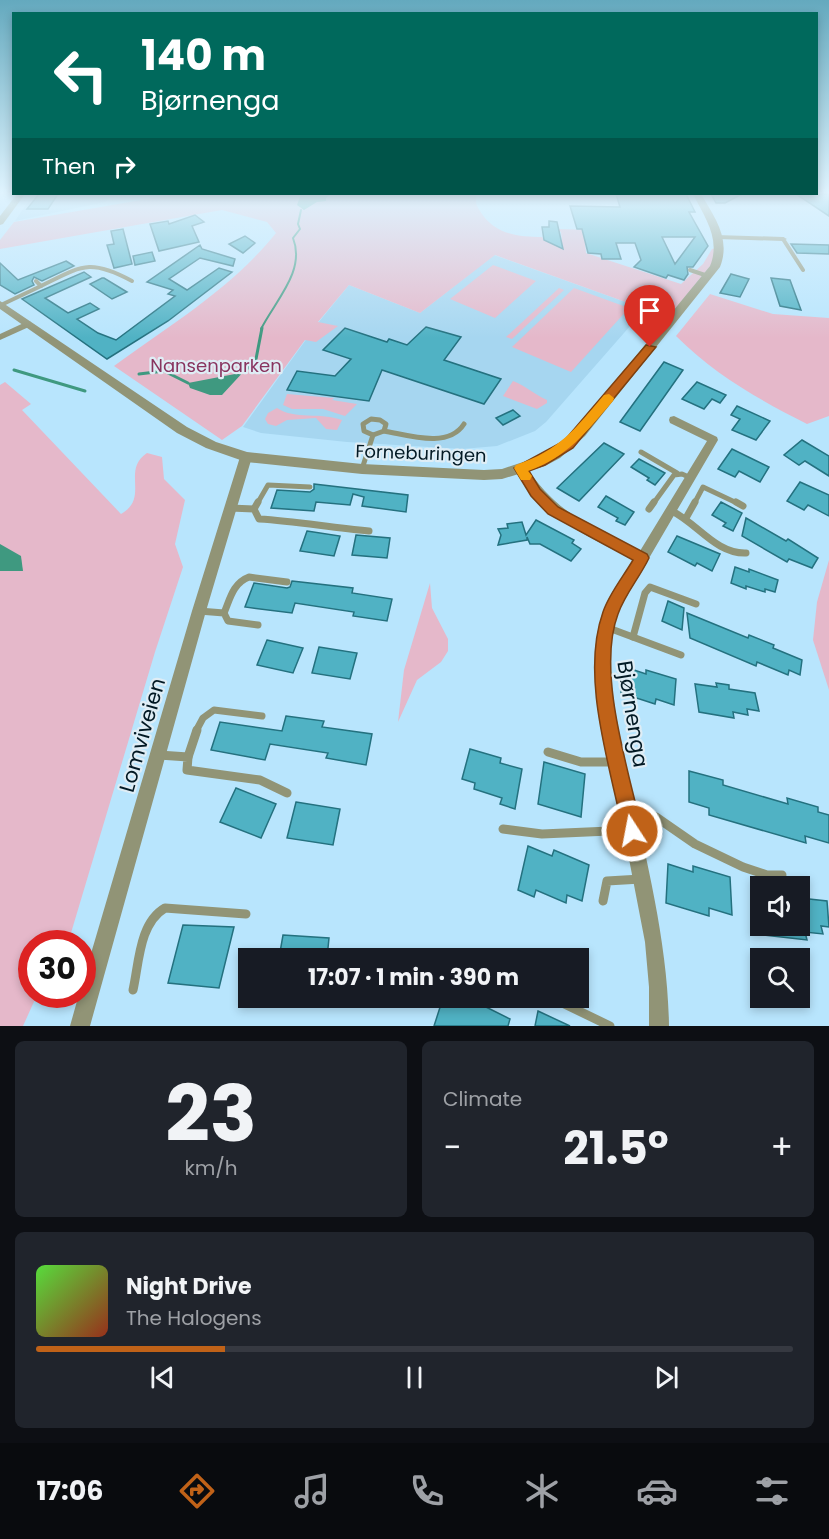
<!DOCTYPE html>
<html lang="en">
<head>
<meta charset="utf-8">
<style>
	body { margin:0; font-family:Poppins,sans-serif; background:#20242c; color:#f1f3f6; height:100vh; display:flex; flex-direction:column; font-size:22px; white-space:nowrap }
	* { box-sizing:border-box; margin:0 }
	p { font-size:20px; color:#9ea1a6 }
	.icon { flex:none; width:33px; height:33px; fill:none; stroke:currentColor; stroke-width:2; stroke-linecap:round; stroke-linejoin:round }
	.map { position:relative; height:1026px; overflow:hidden }
	.sheet { display:flex; flex-direction:column; gap:15px; padding:15px; background:#0d0f14; flex:1 }
	.sheet>* { flex:none }
	.top-card { position:absolute; left:12px; top:12px; width:806px; height:183px; border-radius:0px; box-shadow:0 3px 9px #0003; background:#00695c; color:#fff; overflow:hidden }
	.fabs { position:absolute; left:750px; top:876px; display:grid; gap:12px }
	.fabs a { display:grid; place-items:center; width:60px; height:60px; border-radius:0px; background:#171b24; box-shadow:0 3px 9px #0003; font-size:30px }
	.speed { position:absolute; left:18px; top:930px; display:flex; gap:12px; font-size:30px; font-weight:700; text-align:center }
	.speed>* { display:grid; place-content:center; width:78px; height:78px; border-radius:50%; background:#171b24; box-shadow:0 3px 9px #0003; line-height:1 }
	.speed .limit { border:9px solid #d22; background:#fff; color:#111 }
	.pin { position:absolute; display:grid; place-items:center; width:51px; height:51px; color:#fff; margin:-62px -26px; border-radius:50% 50% 50% 0; rotate:-45deg; box-shadow:0 0 6px #0007 }
	.pin .icon { rotate:45deg }
	.me { position:absolute; width:66px; margin:-33px; rotate:349deg; stroke-linejoin:round; filter:drop-shadow(0 0 4px #0008) }
	.turn { display:flex; align-items:center; gap:21px; height:126px; padding:0 30px; font-size:27px }
	.turn .icon { width:78px; height:78px; stroke-width:2.5 }
	.turn b { display:block; font-size:42px; line-height:51px }
	.then { display:flex; align-items:center; height:57px; padding:0 30px; background:#0003; gap:12px; font-size:22px }
	.big { font-size:45px; font-weight:700; line-height:1.1 }
	.sheet .tile { flex:1; display:flex; flex-direction:column; justify-content:center; gap:9px; min-width:0; padding:0 21px; border-radius:9px; background:#20242c }
	.sheet .dial { align-items:center; gap:0 }
	.dial b { font-size:78px; line-height:1 }
	.song { display:flex; align-items:center; gap:18px }
	.cover { width:72px; height:72px; border-radius:9px; background:linear-gradient(135deg,hsl(110 70% 55%),hsl(10 70% 35%)) }
	.played { height:6px; border-radius:3px; background:linear-gradient(90deg,#c06218 25%,#363941 25%) }
	.keys { display:flex; justify-content:space-around; direction:ltr }
	.heat { display:flex; justify-content:space-between; align-items:center; font-size:33px; direction:ltr }
	.sheet .tiles { flex:1; display:grid; gap:15px; grid-template-columns:1fr 1fr }
	.tile:last-child { grid-column:span 2 }
	.trip { position:absolute; left:238px; top:948px; width:351px; height:60px; border-radius:0px; background:#171b24; box-shadow:0 3px 9px #0003; font-weight:700; line-height:60px; text-align:center }
	.dock { display:flex; height:96px; justify-content:space-around; align-items:center; background:#090b0e; color:#9ea1a6 }
	.dock .icon { width:42px; height:42px }
	.dock .selected { color:#c06218 }
	.dock b { font-size:27px; color:#f1f3f6 }
	.map>svg:first-child { display:block }
	.built { fill:#a6d6f0 }
	.green { fill:#e5b8ca }
	.water { fill:#3f9980 }
	.lines { fill:none; stroke-linecap:round; stroke-linejoin:round }
	.stream-far1 { stroke:#3f9980; stroke-width:2 }
	.stream { stroke:#3f9980; stroke-width:3 }
	.building { fill:#50b2c4; stroke:#24717f; stroke-width:1.5; fill-rule:evenodd }
	.service-far3 { stroke:#919476; stroke-width:4 }
	.service-far2 { stroke:#919476; stroke-width:5 }
	.service-far1 { stroke:#919476; stroke-width:7 }
	.service { stroke:#919476; stroke-width:9 }
	.minor { fill:#919476; fill-rule:evenodd }
	.tertiary { fill:#919476; fill-rule:evenodd }
	.route { fill:#c06218; stroke:#7d4010; stroke-width:1.5 }
	.slow { fill:#f59e0b }
	.labels { text-anchor:middle; dominant-baseline:central; stroke-width:4.5; stroke-linejoin:round; paint-order:stroke }
	.park-label { font-size:18px; fill:#89345f; stroke:#dfedf5 }
	.street-label { font-size:18px; fill:#021924; stroke:#dfedf5 }
	.near-street-label { font-size:21px; fill:#021924; stroke:#dfedf5 }
</style>
</head>
<body>
<div class="map">
<svg width="829" height="1026" viewBox="0 0 829 1026">
	<rect width="100%" height="100%" fill="#b8e5fd"/>
	<g class="built">
		<polygon points="33,194 134,194 110,197 105,202 15,221"/>
		<polygon points="494,255 645,309 546,422 535,431 497,446 462,449 347,442 261,433 243,427 318,323 349,285 420,313"/>
	</g>
	<g class="green">
		<path d="M176 194H477C475 201 476 205 480 211 494 234 517 237 542 237L545 241 562 240 561 232 556 229 600 230 604 245 585 244 586 253 681 284 703 264 712 249 717 248 711 265 670 315 645 309 495 255 420 313 349 285 318 322 338 326 316 342 305 340 242 426 222 440 114 366C170 325 232 288 276 233L267 222 222 210 0 249V240L14 222Z"/>
		<polygon points="493,265 536,281 495,318 450,299"/>
		<polygon points="559,288 564,290 512,339 506,337"/>
		<polygon points="574,288 629,308 571,372 512,347"/>
		<path d="M710 294 773 314 829 318V416L807 424C758 399 715 375 676 336Z"/>
		<path d="M513 381C526 386 534 394 547 400V403L537 409 503 396Z"/>
		<path d="M5 382 31 404 22 410 121 514C150 498 121 470 147 453L162 457 164 479 185 500 175 544 183 567 155 652 68 943 32 944V994L37 995 23 1026H0V385Z"/>
		<polygon points="287,394 334,398 332,400 357,404 345,416 323,409 292,409 283,405"/>
		<path d="M277 408C295 420 320 412 342 420L337 430 326 429 316 418 287 420 276 426 268 424 265 419 268 413Z"/>
		<polygon points="829,560 829,690 813,640 817,602"/>
		<polygon points="430,583 432,608 448,639 448,651 441,662 417,680 398,722 404,670"/>
	</g>
	<g class="water">
		<polygon points="301,194 331,194 326,198 326,201 317,202 304,210 297,205"/>
		<polygon points="246,369 222,395 210,395 190,388 188,383 235,374"/>
		<polygon points="0,544 21,556 23,571 0,571"/>
	</g>
	<g class="lines">
		<path class="stream-far1" d="M261 329C275 301 306 271 293 238L300 229 298 224 301 210"/>
		<g class="stream">
			<polyline points="14,370 85,391"/>
			<polyline points="246,370 256,359 262,328"/>
			<polyline points="139,374 164,371 188,383"/>
		</g>
	</g>
	<g class="building">
		<polygon points="39,194 58,194 48,209 27,209"/>
		<path d="M616 194H686L695 212H689L708 246 693 267H687L688 274 684 280 668 275 666 278 634 267 641 260 635 243H616L621 259H602L601 254 588 253 582 229H577L570 206 620 207ZM662 237H695L675 264Z"/>
		<polygon points="711,194 742,194 725,203 716,203"/>
		<polygon points="796,194 829,194 829,216"/>
		<polygon points="195,215 204,222 192,226 199,242 159,251 150,224 168,221 169,224"/>
		<polygon points="549,221 557,222 563,249 544,240 542,227 549,227"/>
		<polygon points="123,229 132,264 114,268 107,245 114,244 111,231"/>
		<polygon points="245,236 255,243 243,253 229,244"/>
		<polygon points="791,244 829,245 829,254 797,253"/>
		<polygon points="200,245 202,249 235,259 233,266 200,258 169,279 187,290 219,268 232,272 168,321 107,359 22,299 84,272 91,277 45,298 68,313 90,303 99,309 77,319 98,333 116,340 175,296 168,294 173,290 147,282"/>
		<polygon points="152,252 155,261 135,265 133,256"/>
		<polygon points="66,261 74,266 42,281 34,277 32,281 34,285 15,294 0,285 0,263 18,280"/>
		<polygon points="731,274 749,279 740,297 720,293"/>
		<polygon points="102,278 104,278 127,292 112,299 90,284"/>
		<polygon points="771,278 790,280 801,310 780,306"/>
		<polygon points="426,327 461,337 444,360 501,379 484,404 382,370 369,401 287,390 297,371 335,376 351,359 323,350 345,328 387,342 389,339 407,345"/>
		<polygon points="664,362 683,370 640,431 620,422"/>
		<polygon points="697,382 726,395 720,403 712,399 704,409 682,399"/>
		<polygon points="737,406 770,421 756,440 732,430 740,419 731,415"/>
		<polygon points="513,410 520,416 503,425 496,418"/>
		<polygon points="802,440 829,456 829,476 805,461 799,465 784,455"/>
		<polygon points="604,443 624,454 579,501 557,488"/>
		<polygon points="732,449 769,467 760,482 739,471 735,477 718,469"/>
		<polygon points="639,459 665,473 655,485 647,480 649,478 631,467"/>
		<polygon points="800,482 829,495 829,516 808,505 804,510 787,501"/>
		<polygon points="314,484 408,495 406,512 362,506 364,497 353,494 350,505 316,502 314,511 271,508 277,490 310,492 314,489"/>
		<polygon points="606,496 634,512 625,525 616,521 618,518 598,507"/>
		<polygon points="721,502 742,513 733,531 723,526 726,523 712,515"/>
		<polygon points="746,518 786,541 788,539 818,558 812,568 789,559 787,562 742,536"/>
		<polygon points="536,520 574,540 572,543 581,549 571,561 540,544 530,544 527,537 527,540 498,545 501,535 498,529 508,528 507,524 522,522 526,535"/>
		<polygon points="307,531 340,536 334,556 300,551"/>
		<polygon points="356,535 390,538 387,558 352,555"/>
		<polygon points="677,536 720,554 712,571 697,563 695,566 668,552"/>
		<polygon points="735,567 749,572 749,569 778,580 775,592 765,589 765,592 746,586 746,589 731,583"/>
		<polygon points="292,581 353,588 352,593 392,599 387,621 353,616 354,612 295,603 292,613 245,607 254,583 287,588 290,587"/>
		<polygon points="668,601 684,608 682,630 662,621"/>
		<polygon points="687,613 748,638 749,635 774,645 773,648 802,660 800,675 789,670 788,675 757,662 756,666 690,638"/>
		<polygon points="267,640 303,648 293,673 257,665"/>
		<polygon points="319,647 357,653 350,679 312,673"/>
		<polygon points="625,667 646,674 646,670 676,679 674,705 656,699 655,704 621,693"/>
		<polygon points="716,683 729,685 729,689 755,693 759,711 747,709 748,715 733,712 734,718 699,712 695,684 717,687"/>
		<polygon points="286,716 324,721 322,727 372,734 366,765 326,758 328,753 270,744 265,760 211,750 220,722 282,731"/>
		<polygon points="470,749 501,758 500,763 522,769 515,809 500,804 502,798 474,789 475,783 462,779"/>
		<polygon points="544,762 585,774 581,817 538,804"/>
		<polygon points="689,771 723,780 723,785 788,804 787,798 818,807 818,812 829,815 829,843 805,836 806,843 709,815 709,808 689,802"/>
		<polygon points="236,788 276,804 261,838 220,822"/>
		<polygon points="296,802 340,809 333,845 287,838"/>
		<polygon points="528,846 552,856 554,850 589,865 582,901 567,895 566,903 536,890 534,897 518,890"/>
		<polygon points="668,864 693,872 693,866 730,877 732,915 709,908 709,916 666,903"/>
		<polygon points="800,898 827,901 829,927 821,926 823,934 805,932 807,940 764,935 762,926 800,926"/>
		<polygon points="183,925 234,927 219,988 168,983"/>
		<polygon points="283,935 329,938 327,958 279,958"/>
		<polygon points="443,998 481,998 486,1000 484,1006 510,1019 508,1026 434,1026"/>
		<polygon points="538,1011 570,1026 535,1026"/>
	</g>
	<g class="lines">
		<g class="service-far3">
			<polyline points="783,239 803,270"/>
			<polyline points="690,270 708,276"/>
			<path d="M41 286C82 266 89 258 132 281"/>
			<polyline points="1,305 41,286 36,281"/>
		</g>
		<g class="service-far2">
			<polygon points="371,419 380,420 386,424 384,431 373,435 364,431 363,424"/>
			<path d="M384 431C408 435 448 449 464 424"/>
			<polyline points="641,452 677,473"/>
			<polyline points="362,469 373,435"/>
			<polyline points="257,504 268,485 310,487"/>
			<polyline points="653,504 674,475 682,474 691,478"/>
			<polyline points="694,504 703,487 739,504"/>
		</g>
		<g class="service-far1">
			<polyline points="736,502 743,506"/>
			<path d="M230 508 254 509 259 519C297 521 331 528 369 531"/>
			<polyline points="254,509 258,502"/>
			<polyline points="649,509 654,502"/>
			<path d="M672 511C698 524 716 554 746 553"/>
			<polyline points="686,518 695,502"/>
			<polyline points="199,611 224,613 228,621 258,625"/>
			<path d="M224 613C230 599 233 583 249 577L287 582"/>
			<polyline points="606,627 681,655"/>
			<polyline points="633,637 645,593 650,587 696,604"/>
			<polyline points="196,731 203,718 214,710 262,716"/>
		</g>
		<g class="service">
			<polyline points="548,752 581,762 617,762"/>
			<polyline points="159,755 188,757 187,770 260,780 287,793"/>
			<polyline points="188,757 197,730"/>
			<polyline points="630,816 656,817 695,844 743,867 767,875 782,875"/>
			<polyline points="503,829 542,834 632,830"/>
			<polyline points="603,901 607,881 641,879"/>
			<path d="M133 990C139 964 139 923 165 908L246 914"/>
			<polyline points="552,998 610,1026"/>
		</g>
		<g class="minor">
			<polygon points="716,235 783,237 787,239 783,241 719,239 715,237"/>
			<polygon points="28,321 31,322 31,326 0,340 0,334"/>
			<path d="M674 416 717 437 718 440 617 613C601 670 619 727 630 783 647 864 668 944 669 1026H649V987L645 942 598 698C595 669 593 636 605 609 613 592 625 576 634 560 585 535 544 518 515 468L521 464 525 465C556 513 591 527 640 551L707 441 670 423 669 420 670 417Z"/>
			<polygon points="246,453 252,457 206,611 90,1026 70,1026 79,994 82,994 82,984 192,611 240,457"/>
		</g>
		<g class="tertiary">
			<polygon points="17,194 25,194 3,224 0,225 0,216"/>
			<path d="M693 194H701C715 218 731 239 720 267L585 436 560 458 545 466 502 479 484 480 362 474 246 462 206 448 177 433 0 309V301L187 427 216 442 247 452 362 464 484 470 502 469 535 458 550 450 575 430 710 266C721 239 705 218 693 194Z"/>
		</g>
	</g>
	<linearGradient id="sky" x2="0" y2="1"><stop stop-color="#64a9be"/><stop offset="0.57" stop-color="#dff3fe"/><stop offset="1" stop-color="#dff3fe" stop-opacity="0"/></linearGradient>
	<rect width="829" height="338" fill="url(#sky)"/>
	<path class="route" d="M646 345 656 347 573 448 545 465 529 471 540 489 558 507 647 554 649 558C640 577 625 594 618 614 596 672 629 771 642 831L639 837 632 840 625 837 623 831C610 765 580 677 603 612 609 594 623 577 633 560L548 514 531 496 514 468 564 441Z"/>
	<path class="slow" d="M609 394 614 398 613 401C586 432 568 457 528 471L532 476 530 480H521L514 468 516 465C560 450 575 429 604 395Z"/>
	<g class="labels">
		<g class="park-label">
			<text x="216" y="365">Nansenparken</text>
		</g>
		<g class="street-label">
			<text transform="translate(421 453) rotate(2)">Forneburingen</text>
		</g>
		<g class="near-street-label">
			<text transform="translate(633 714) rotate(81)">Bjørnenga</text>
			<text transform="translate(142 735) rotate(-74)">Lomviveien</text>
		</g>
	</g>
</svg>
<div class="fabs">
<a><svg class="icon" aria-label="sound" viewBox="0 0 24 24"><path d="M4 9h4l5-4v14l-5-4H4zM17 9q2 3 0 6"/></svg></a>
<a><svg class="icon" aria-label="search" viewBox="0 0 24 24"><circle cx="10" cy="10" r="6"/><path d="M15 15l6 6"/></svg></a>
</div>
<div class="speed"><div class="limit">30</div></div>
<div class="pin" style="left:650px;top:347px;background:#d93025"><svg class="icon" aria-label="arrive" viewBox="0 0 24 24"><path d="M6 21V4h12l-3 4 3 4H6"/></svg></div>
<svg class="me" style="left:632px;top:831px" viewBox="-20 -20 40 40"><circle r="17" fill="#c06218" stroke="#fff" stroke-width="3"/><path d="M0-11L8 9 0 5-8 9z" fill="#fff"/></svg>
<div class="trip">17:07 · 1 min · 390 m</div>
<div class="top-card">
<div class="turn"><svg class="icon" aria-label="left" viewBox="0 0 24 24"><path d="M17 20v-9H6M10 6l-5 5 5 5"/></svg><div><b>140 m</b>Bjørnenga</div></div>
<div class="then">Then<svg class="icon" aria-label="right" viewBox="0 0 24 24"><path d="M7 20v-9h11M14 6l5 5-5 5"/></svg></div>
</div>
</div>
<section class="sheet">
<div class="tiles">
<div class="tile dial"><b>23</b><p>km/h</p></div>
<div class="tile"><p>Climate</p>
<div class="heat"><a>−</a><b class="big">21.5°</b><a>+</a></div>
</div>
<div class="tile">
<div class="song"><i class="cover"></i><div><b>Night Drive</b><p>The Halogens</p></div></div>
<div class="played"></div>
<div class="keys"><svg class="icon" aria-label="previous" viewBox="0 0 24 24"><path d="M18 5L8 12l10 7zM5 5v14"/></svg><svg class="icon" aria-label="pause" viewBox="0 0 24 24"><path d="M8 5v14M16 5v14"/></svg><svg class="icon" aria-label="next" viewBox="0 0 24 24"><path d="M6 5l10 7-10 7zM19 5v14"/></svg></div>
</div>
</div>
</section>
<nav class="dock">
<b>17:06</b>
<svg class="icon selected" aria-label="directions" viewBox="0 0 24 24"><path d="M12 3l9 9-9 9-9-9zM9 14v-3h6M13 9l2 2-2 2"/></svg>
<svg class="icon" aria-label="music" viewBox="0 0 24 24"><path d="M9 18V5l10-2v13"/><circle cx="6" cy="18" r="3"/><circle cx="16" cy="16" r="3"/></svg>
<svg class="icon" aria-label="phone" viewBox="0 0 24 24"><path d="M5 4h4l2 5-3 2q2 4 5 5l2-3 5 2v4C11 20 4 13 5 4z"/></svg>
<svg class="icon" aria-label="climate" viewBox="0 0 24 24"><path d="M12 3v18M4 7l16 10M4 17L20 7"/></svg>
<svg class="icon" aria-label="car" viewBox="0 0 24 24"><path d="M5 17H2v-5l4-1 3-4h7l3 4 3 1v5h-3M9 17h6M6 11h13"/><circle cx="7" cy="17" r="2"/><circle cx="17" cy="17" r="2"/></svg>
<svg class="icon" aria-label="filters" viewBox="0 0 24 24"><path d="M4 7h16M4 17h16"/><circle cx="9" cy="7" r="2"/><circle cx="15" cy="17" r="2"/></svg>
</nav>
</body>
</html>
